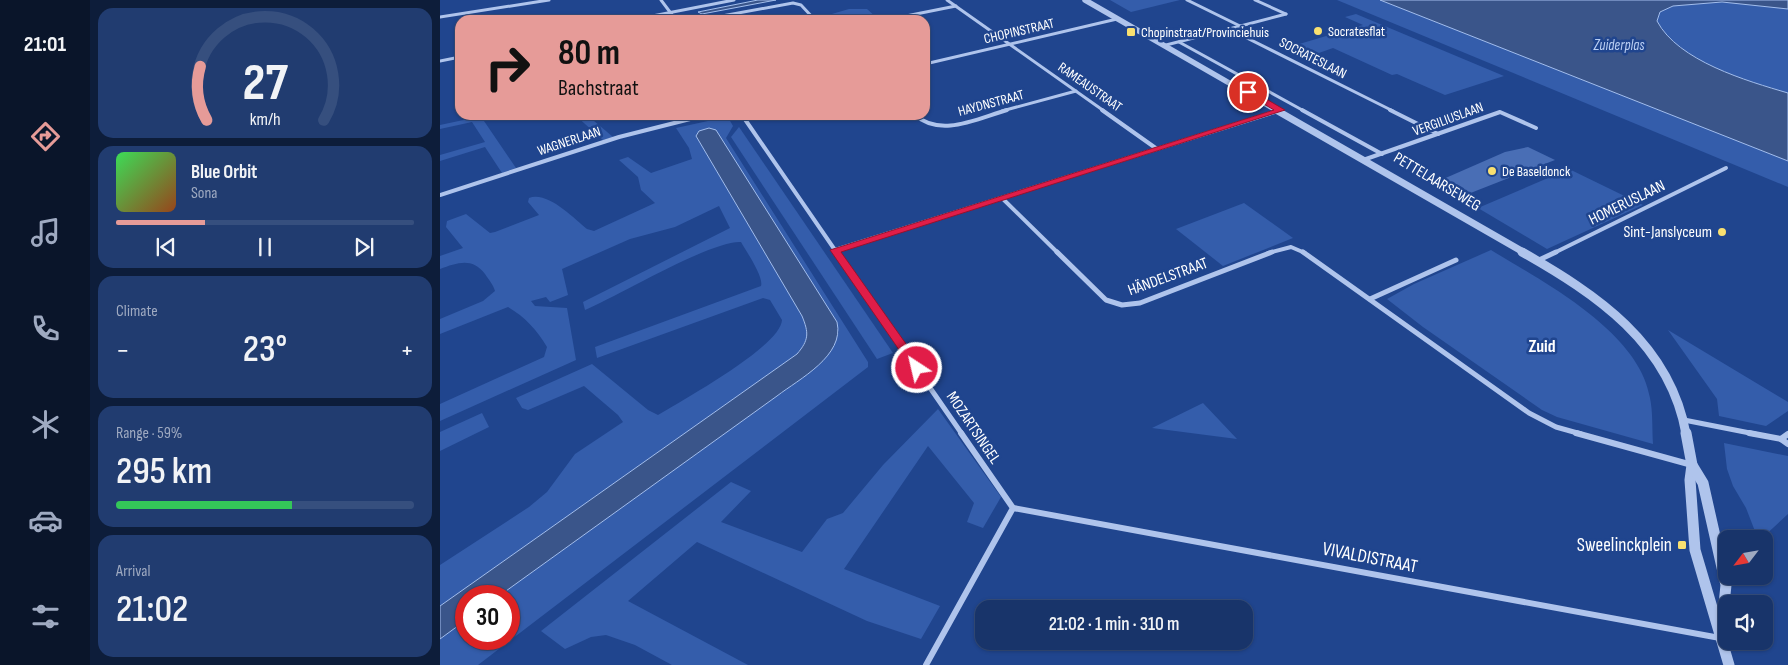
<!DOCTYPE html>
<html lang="en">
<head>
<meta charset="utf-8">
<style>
	body { margin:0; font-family:"Sofia Sans Condensed",sans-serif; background:#213c70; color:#f1f3f6; height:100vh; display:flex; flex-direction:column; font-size:19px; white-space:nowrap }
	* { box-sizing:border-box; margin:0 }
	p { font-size:16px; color:#9faac1 }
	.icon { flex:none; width:28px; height:28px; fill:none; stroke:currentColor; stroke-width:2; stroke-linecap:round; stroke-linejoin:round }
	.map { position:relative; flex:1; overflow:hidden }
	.sheet { display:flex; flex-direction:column; gap:8px; padding:8px; background:#0d1d3a; width:350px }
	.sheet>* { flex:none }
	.top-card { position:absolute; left:15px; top:15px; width:475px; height:105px; border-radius:15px; box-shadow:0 1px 4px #0004,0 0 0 1px #364f7e; background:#e69b98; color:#111; overflow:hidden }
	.needle { width:32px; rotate:239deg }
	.controls { position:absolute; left:1278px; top:530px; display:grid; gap:10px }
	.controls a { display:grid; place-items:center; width:55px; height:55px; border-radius:10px; background:#18346a; box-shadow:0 1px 4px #0004,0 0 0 1px #364f7e; font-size:25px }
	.speed { position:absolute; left:15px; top:585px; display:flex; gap:10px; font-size:25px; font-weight:700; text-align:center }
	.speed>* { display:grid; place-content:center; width:65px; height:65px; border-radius:50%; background:#18346a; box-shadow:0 1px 4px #0004,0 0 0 1px #364f7e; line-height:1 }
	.speed .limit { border:8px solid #d22; background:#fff; color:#111 }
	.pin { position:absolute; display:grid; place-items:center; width:42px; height:42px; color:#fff; margin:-21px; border:2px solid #fff; border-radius:50%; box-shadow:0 1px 5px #0007 }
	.me { position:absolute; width:55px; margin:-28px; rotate:325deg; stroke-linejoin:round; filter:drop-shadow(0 0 4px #0008) }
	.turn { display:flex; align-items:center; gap:18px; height:105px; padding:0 20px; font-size:22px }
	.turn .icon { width:65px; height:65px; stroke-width:2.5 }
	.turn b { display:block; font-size:35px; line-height:42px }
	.big { font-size:38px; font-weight:600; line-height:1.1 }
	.sheet .widget { flex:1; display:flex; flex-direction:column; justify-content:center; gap:8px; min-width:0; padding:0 18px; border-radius:15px; background:#213c70 }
	.sheet .dial { align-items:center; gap:0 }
	.dial svg { height:130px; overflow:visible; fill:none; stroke:#364f7e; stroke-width:7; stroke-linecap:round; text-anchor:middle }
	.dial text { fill:#f1f3f6; stroke:none }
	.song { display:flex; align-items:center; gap:15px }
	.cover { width:60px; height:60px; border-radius:8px; background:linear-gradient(135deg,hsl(130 70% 55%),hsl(20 70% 35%)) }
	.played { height:5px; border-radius:2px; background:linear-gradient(90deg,#e69b98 30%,#364f7e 30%) }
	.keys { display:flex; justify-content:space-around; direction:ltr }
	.heat { display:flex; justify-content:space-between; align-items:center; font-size:28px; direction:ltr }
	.charge { height:8px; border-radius:4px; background:linear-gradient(90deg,#34c759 59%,#364f7e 0) }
	.trip { position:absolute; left:535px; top:600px; width:278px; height:50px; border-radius:15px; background:#18346a; box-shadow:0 1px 4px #0004,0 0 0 1px #364f7e; font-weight:600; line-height:50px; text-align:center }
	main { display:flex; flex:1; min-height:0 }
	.tabs { display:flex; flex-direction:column; width:90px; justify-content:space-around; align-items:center; background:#0a152a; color:#9faac1 }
	.tabs .icon { width:35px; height:35px }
	.tabs .active { color:#e69b98 }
	.tabs b { font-size:22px; color:#f1f3f6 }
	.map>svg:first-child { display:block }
	.green { fill:#345dab }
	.water { fill:#3a558a; stroke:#a3beed }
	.building { fill:#496eb5 }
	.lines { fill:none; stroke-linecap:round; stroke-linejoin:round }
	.minor-far3 { stroke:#afc4ec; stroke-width:3 }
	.minor-far2 { stroke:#afc4ec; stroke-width:4 }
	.minor-far1 { stroke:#afc4ec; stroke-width:5 }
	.minor { stroke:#afc4ec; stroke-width:6 }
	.tertiary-far3 { stroke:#afc4ec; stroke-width:5.5 }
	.tertiary-far2 { stroke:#afc4ec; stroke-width:7 }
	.tertiary-far1 { stroke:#afc4ec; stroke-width:9 }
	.tertiary { stroke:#afc4ec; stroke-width:11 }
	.route { fill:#e11d48; stroke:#92132f }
	.poi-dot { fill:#f9e070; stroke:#20458e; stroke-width:2 }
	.labels { text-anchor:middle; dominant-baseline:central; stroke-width:5; stroke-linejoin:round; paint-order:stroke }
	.far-street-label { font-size:14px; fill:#fff; stroke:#20458e }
	.far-poi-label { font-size:14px; fill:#fff; stroke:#20458e; text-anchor:start }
	.far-water-label { font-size:15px; font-style:italic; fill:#bbcff3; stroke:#20458e }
	.street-label { font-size:16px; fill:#fff; stroke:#20458e }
	.poi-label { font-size:16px; fill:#fff; stroke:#20458e; text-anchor:end }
	.neighbourhood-label { font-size:18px; font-weight:bold; fill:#fff; stroke:#20458e }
	.near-poi-label { font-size:19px; fill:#fff; stroke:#20458e; text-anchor:end }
	.near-street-label { font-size:19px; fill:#fff; stroke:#20458e }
</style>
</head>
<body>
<main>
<nav class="tabs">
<b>21:01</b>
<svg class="icon active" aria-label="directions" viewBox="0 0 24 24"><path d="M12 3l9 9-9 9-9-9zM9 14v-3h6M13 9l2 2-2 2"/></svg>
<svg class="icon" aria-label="music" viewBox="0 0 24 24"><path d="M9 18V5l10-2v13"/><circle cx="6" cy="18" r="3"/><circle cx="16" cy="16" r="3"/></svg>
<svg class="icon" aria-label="phone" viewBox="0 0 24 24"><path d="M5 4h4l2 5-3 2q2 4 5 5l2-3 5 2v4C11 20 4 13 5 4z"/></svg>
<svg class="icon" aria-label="climate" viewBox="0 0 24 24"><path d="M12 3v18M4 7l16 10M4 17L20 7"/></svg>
<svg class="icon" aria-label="car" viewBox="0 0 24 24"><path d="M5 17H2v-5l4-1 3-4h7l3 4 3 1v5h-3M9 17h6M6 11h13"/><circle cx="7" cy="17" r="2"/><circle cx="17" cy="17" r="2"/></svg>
<svg class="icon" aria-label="filters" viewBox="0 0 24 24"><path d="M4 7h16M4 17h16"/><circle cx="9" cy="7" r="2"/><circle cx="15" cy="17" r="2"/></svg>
</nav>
<section class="sheet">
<div class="widget dial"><svg viewBox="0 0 100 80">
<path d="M14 69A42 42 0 1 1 86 69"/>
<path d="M14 69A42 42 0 0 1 10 36" stroke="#e69b98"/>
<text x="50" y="56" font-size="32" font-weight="700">27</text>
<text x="50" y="72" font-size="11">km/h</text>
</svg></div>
<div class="widget">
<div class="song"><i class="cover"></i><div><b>Blue Orbit</b><p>Sona</p></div></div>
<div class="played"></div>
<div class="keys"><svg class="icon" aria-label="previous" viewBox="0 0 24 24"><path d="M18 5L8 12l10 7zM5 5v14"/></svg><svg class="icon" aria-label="pause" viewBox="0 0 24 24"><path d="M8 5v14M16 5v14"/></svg><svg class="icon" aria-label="next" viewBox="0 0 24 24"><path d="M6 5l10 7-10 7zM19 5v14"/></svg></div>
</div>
<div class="widget"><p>Climate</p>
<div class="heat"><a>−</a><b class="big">23°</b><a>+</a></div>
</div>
<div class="widget"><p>Range · 59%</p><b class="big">295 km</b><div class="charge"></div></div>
<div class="widget"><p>Arrival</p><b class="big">21:02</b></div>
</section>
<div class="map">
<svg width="1348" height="665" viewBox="0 0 1348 665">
	<rect width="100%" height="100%" fill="#20458e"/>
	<g class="green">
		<polygon points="670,0 740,0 691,12"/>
		<polygon points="897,0 940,0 1348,161 1348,187"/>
		<path d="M1274 2 1302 3 1348 9V93C1306 80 1240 63 1217 21L1220 12 1233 6Z"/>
		<polygon points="409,9 427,9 437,18 430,20 378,18"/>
		<polygon points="916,14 1064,76 1005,95 957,74 952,75 893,48 876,54 856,45 923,25 905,17"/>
		<polygon points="47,115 69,115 44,121 76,168 62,173 45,147 0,161 0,155 45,142 32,122 0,129 0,125"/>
		<polygon points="135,115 147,115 173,137 163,140"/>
		<path d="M277 119H289L293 126 286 138 428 362V367L38 665H0V639L26 620V639H69V596H59L337 396C361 378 388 362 399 332L256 136 362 316C369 333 369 340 357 354L0 606V565L89 507 107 492 135 454 183 422 178 415 144 386 88 410 82 408 76 398 152 364 208 410 218 415C243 400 341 346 342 320L330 300 323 298 157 358 155 347 321 286C324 277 306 251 301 242 272 240 178 296 145 310L143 302 290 228 279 206 235 227 190 239 122 269 128 295 110 302 106 297 91 301 95 306 127 308 136 360 0 421V404L104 357 107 347C97 330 85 317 68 307L0 334V319L43 301 55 291C53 284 49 280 45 274 32 257 17 263 0 269V256L23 248 6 227 7 221 26 214 50 233 55 232 99 215 88 202 89 198C108 191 133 218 147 229L154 231 215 203 201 190 198 177 179 160 188 157 211 173 252 159 249 148 236 128Z"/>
		<polygon points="299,127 453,353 437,359 291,137"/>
		<polygon points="1129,169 1203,205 1107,249 1038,208"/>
		<polygon points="804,203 853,238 783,266 736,229"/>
		<path d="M1051 250C1103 282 1199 331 1210 398 1213 412 1212 429 1213 444L1117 417 1102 410 983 327 947 299 974 284Z"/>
		<polygon points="1228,330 1348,402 1348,411 1326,426 1279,416 1277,399"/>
		<polygon points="763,403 797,439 712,428"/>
		<polygon points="498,409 561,497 543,528 527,522 534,503 488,446 404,569 500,606 481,639 427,621 257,542 188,601 308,665 232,665 195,645 166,635 151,637 125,649 101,631 291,482 311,491 281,522 362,552 387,519 403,513 443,465"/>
		<polygon points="42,413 49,427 0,451 0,432"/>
		<polygon points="1284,443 1348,456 1348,514 1321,539 1318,539 1306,508 1293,486 1287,469"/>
	</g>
	<g class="water">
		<polygon points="318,0 336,0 262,14 258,12"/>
		<path d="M940 0H1348V9L1282 2 1233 6 1220 12 1217 21C1238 61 1307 81 1348 93V161Z"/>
		<path d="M269 128 276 130 397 322C405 356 359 379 337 396L59 596H26V620L0 639V606L357 354C369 340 369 333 362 316L256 136 259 131Z"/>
	</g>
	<polygon class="building" points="1088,147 1115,160 1028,194 1001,180 1065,152"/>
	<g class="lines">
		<g class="minor-far3">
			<polyline points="221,0 236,20"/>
			<polyline points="507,0 664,111"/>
			<polyline points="747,0 800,26"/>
			<polyline points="815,0 846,14"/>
			<polyline points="846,14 789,29 953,111"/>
			<polyline points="0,17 109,0"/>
			<polyline points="192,20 294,0"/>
			<polyline points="260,20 353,3 361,5 375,20"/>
			<polyline points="446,20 516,6"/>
			<polyline points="739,42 864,111"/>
			<polyline points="726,45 789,29"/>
			<polyline points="0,61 20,57"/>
			<polyline points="485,64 677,19"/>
			<polyline points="562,111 636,91"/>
		</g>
		<g class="minor-far2">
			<polyline points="662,110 717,149"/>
			<polyline points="862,110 942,154"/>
			<polyline points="950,110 998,134"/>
			<polyline points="302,115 397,253"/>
			<path d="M475 115C501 138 538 118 567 110"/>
			<polyline points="926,159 1060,112 1096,128"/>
			<polyline points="0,195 179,137 266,115"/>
			<polyline points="562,198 618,253"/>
			<polyline points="395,250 838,111"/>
			<polyline points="828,253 851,247 865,253"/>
			<polyline points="1114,253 1286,168"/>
		</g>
		<g class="minor-far1">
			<polyline points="396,252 522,434"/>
			<polyline points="617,252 666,300 682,305 700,303 832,252"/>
			<polyline points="863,252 1089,413 1116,427 1141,434"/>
			<polyline points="1099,260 1116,252"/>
			<polyline points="930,299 1016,260"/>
			<polyline points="1244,420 1315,434"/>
		</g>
		<g class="minor">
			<polyline points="1136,433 1252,465"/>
			<polyline points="1309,433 1341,439 1348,444"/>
			<polyline points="1341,439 1348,434"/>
			<polyline points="573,508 1280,638"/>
			<polyline points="486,665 573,508 521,433"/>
		</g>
		<polyline class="tertiary-far3" points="645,0 838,111"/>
		<polyline class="tertiary-far2" points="836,110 1085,253"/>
		<path class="tertiary-far1" d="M1082 252C1156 294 1230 343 1246 434"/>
		<g class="tertiary">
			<polyline points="1246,433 1252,465 1250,480 1255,550 1289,665"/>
			<polyline points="1252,465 1263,483 1286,585 1281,633"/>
		</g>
	</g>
	<polygon class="route" points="805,90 811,90 845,110 401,252 481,365 481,370 473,370 390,250 834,110 805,93"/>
	<g class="poi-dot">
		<circle cx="878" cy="31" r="5"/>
		<rect x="686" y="27" width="10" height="10" rx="2.5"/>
		<circle cx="1052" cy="171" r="5"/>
		<circle cx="1282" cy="232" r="5"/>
		<rect x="1237" y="540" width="10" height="10" rx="2.5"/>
	</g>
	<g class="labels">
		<g class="far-street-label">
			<text transform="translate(579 31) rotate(-13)">CHOPINSTRAAT</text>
			<text transform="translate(873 58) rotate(27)">SOCRATESLAAN</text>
			<text transform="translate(650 87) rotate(35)">RAMEAUSTRAAT</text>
			<text transform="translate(551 103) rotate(-15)">HAYDNSTRAAT</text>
			<text transform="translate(1008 119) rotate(-20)">VERGILIUSLAAN</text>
			<text transform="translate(129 141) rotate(-18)">WAGNERLAAN</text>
		</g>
		<g class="far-poi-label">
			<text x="888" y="31">Socratesflat</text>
			<text x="701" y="32">Chopinstraat/Provinciehuis</text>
			<text x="1062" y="171">De Baseldonck</text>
		</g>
		<g class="far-water-label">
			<text x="1179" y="45">Zuiderplas</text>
		</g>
		<g class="street-label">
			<text transform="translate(997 182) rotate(31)">PETTELAARSEWEG</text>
			<text transform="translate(1187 203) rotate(-26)">HOMERUSLAAN</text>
			<text transform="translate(728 277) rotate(-20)">HÄNDELSTRAAT</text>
			<text transform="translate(533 428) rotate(56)">MOZARTSINGEL</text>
		</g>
		<g class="poi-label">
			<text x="1272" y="232">Sint-Janslyceum</text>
		</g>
		<g class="neighbourhood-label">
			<text x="1102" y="346">Zuid</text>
		</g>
		<g class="near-poi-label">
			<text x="1232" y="545">Sweelinckplein</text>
		</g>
		<g class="near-street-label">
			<text transform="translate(930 558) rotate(11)">VIVALDISTRAAT</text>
		</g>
	</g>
</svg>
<div class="controls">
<a><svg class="needle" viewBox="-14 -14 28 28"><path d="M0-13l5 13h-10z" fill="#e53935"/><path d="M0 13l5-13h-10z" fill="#9faac1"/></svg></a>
<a><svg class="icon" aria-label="sound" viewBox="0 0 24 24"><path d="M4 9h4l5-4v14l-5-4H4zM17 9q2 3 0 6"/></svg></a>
</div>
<div class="speed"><div class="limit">30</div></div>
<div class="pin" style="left:808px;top:92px;background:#d93025"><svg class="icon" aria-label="arrive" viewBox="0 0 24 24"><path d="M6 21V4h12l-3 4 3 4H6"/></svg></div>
<svg class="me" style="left:477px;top:368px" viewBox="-20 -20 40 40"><circle r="17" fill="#e11d48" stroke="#fff" stroke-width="3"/><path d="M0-11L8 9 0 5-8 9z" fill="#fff"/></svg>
<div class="trip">21:02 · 1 min · 310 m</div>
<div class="top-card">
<div class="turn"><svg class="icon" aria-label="right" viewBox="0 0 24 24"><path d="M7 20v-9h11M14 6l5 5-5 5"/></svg><div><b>80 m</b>Bachstraat</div></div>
</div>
</div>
</main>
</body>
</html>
